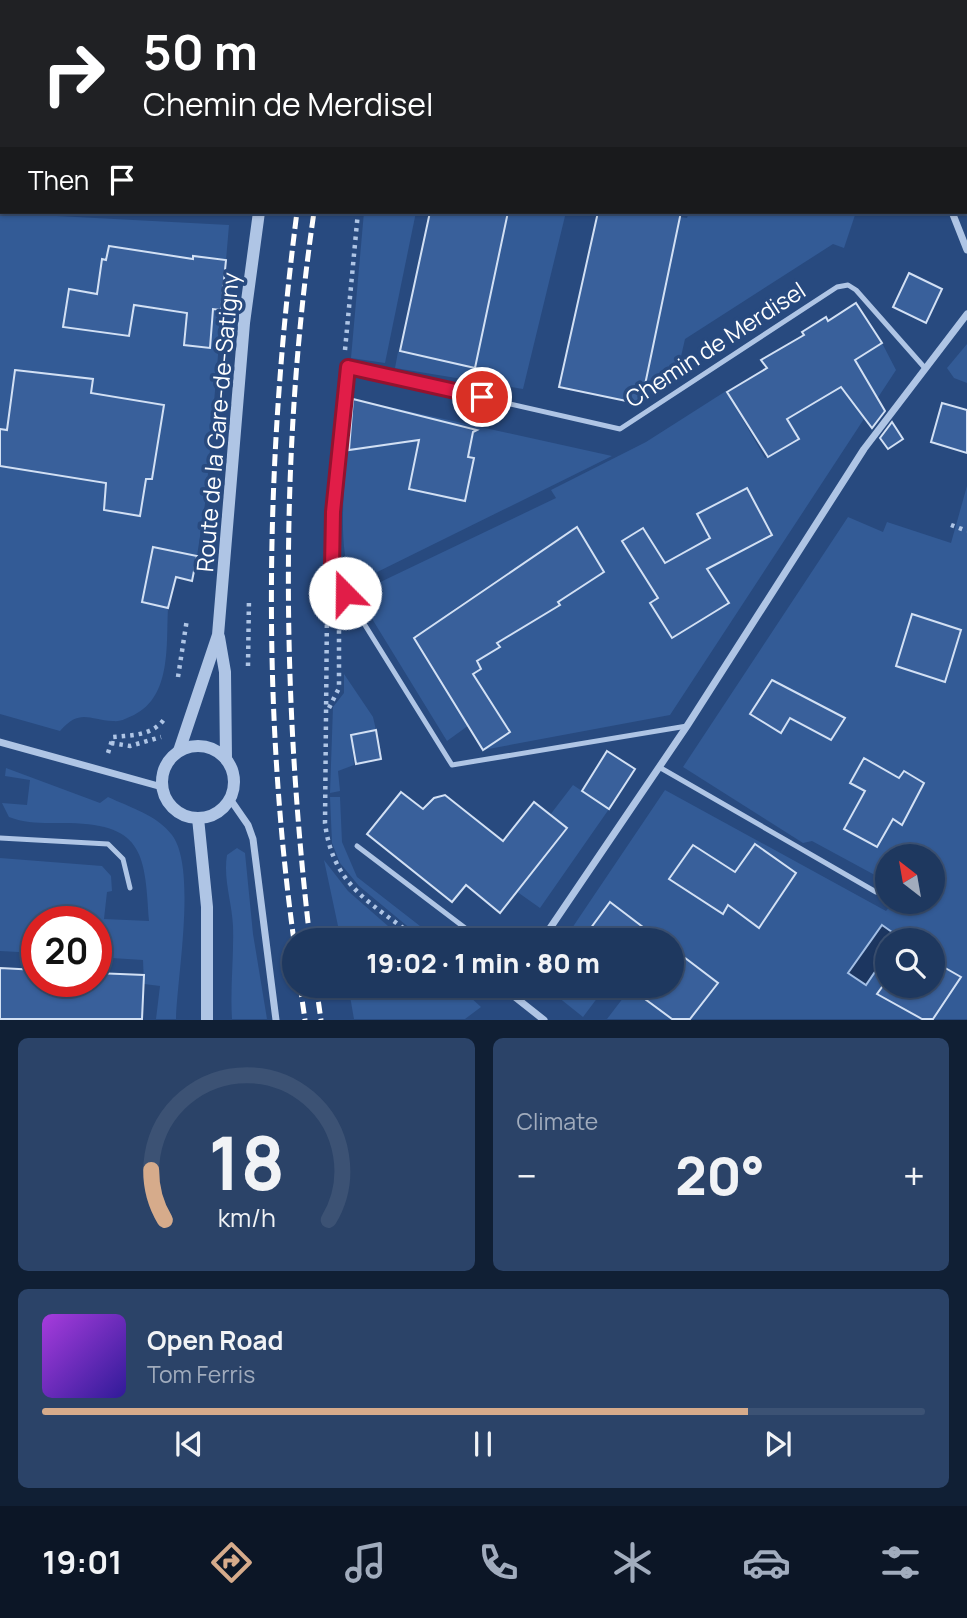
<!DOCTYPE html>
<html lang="en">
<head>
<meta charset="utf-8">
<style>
	body { margin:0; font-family:Manrope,sans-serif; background:#2b4368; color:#f1f3f6; height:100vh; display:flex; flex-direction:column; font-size:26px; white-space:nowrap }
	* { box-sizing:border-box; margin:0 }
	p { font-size:23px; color:#a1acbd }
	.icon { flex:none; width:38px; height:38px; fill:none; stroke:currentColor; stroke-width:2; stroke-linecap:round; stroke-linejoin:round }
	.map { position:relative; height:1020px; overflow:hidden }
	.sheet { display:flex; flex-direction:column; gap:18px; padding:18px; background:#101f34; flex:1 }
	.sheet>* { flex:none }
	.hud { position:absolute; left:0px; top:0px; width:968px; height:214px; box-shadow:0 2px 5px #0004,0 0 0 2px #3c5274; background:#202124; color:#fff; overflow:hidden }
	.needle { width:46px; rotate:329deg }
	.controls { position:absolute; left:875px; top:844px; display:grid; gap:14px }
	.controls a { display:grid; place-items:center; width:70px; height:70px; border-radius:50%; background:#1e385f; box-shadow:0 2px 5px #0004,0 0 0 2px #3c5274; font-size:35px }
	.speed { position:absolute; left:21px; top:906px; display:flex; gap:14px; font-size:35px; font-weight:700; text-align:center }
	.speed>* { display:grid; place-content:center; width:91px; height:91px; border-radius:50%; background:#1e385f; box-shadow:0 2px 5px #0004,0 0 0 2px #3c5274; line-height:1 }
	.speed .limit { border:10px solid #d22; background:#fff; color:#111 }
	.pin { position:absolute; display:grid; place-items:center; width:60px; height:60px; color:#fff; margin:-30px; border:4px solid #fff; border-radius:50%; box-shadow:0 2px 7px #0007 }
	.me { position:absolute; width:77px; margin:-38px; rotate:338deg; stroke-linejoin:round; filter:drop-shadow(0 0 5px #0008) }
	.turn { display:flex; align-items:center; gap:24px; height:147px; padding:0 28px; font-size:32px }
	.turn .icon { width:91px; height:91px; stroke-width:2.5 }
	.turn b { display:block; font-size:49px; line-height:60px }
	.then { display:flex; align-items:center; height:66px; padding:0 28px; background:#0003; gap:14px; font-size:26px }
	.big { font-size:52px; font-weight:800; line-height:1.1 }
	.sheet .tile { flex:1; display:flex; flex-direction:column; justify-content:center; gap:10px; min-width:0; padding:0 24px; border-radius:10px; background:#2b4368 }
	.sheet .dial { align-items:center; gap:0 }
	.dial svg { height:182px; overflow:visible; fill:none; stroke:#3c5274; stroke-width:7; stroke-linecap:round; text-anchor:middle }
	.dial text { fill:#f1f3f6; stroke:none }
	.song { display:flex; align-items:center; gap:21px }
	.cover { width:84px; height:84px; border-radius:10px; background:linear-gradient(135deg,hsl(280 70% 55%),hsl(250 70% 35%)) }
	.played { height:7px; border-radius:4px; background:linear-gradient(90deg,#d6ab8b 80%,#3c5274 80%) }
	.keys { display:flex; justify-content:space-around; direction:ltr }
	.heat { display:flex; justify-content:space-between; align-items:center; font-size:38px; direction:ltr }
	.sheet .tiles { flex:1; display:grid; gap:18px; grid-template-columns:1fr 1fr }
	.tile:last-child { grid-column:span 2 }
	.trip { position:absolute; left:282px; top:928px; width:402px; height:70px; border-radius:35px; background:#1e385f; box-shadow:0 2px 5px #0004,0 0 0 2px #3c5274; font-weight:800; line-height:70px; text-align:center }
	.menu { display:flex; height:112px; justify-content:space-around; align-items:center; background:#0c1626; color:#a1acbd }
	.menu .icon { width:49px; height:49px }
	.menu .on { color:#d6ab8b }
	.menu b { font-size:32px; color:#f1f3f6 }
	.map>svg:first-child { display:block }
	.green { fill:#335b96; fill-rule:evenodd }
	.water { fill:#1c3660; stroke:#a3bfe5; stroke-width:2 }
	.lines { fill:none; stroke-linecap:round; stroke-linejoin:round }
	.stream { stroke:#a3bfe5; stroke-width:10 }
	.building { fill:#39609b; stroke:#d2e0f4; stroke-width:2 }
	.path { stroke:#afc5e5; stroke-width:4.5; stroke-dasharray:3.5 5; stroke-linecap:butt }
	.service { stroke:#afc5e5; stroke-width:5 }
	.minor { stroke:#afc5e5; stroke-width:7 }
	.tertiary { stroke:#afc5e5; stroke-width:12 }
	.rail { stroke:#fff; stroke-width:5; stroke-dasharray:12 5; stroke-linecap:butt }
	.route-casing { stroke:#92132f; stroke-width:18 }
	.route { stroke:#e11d48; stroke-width:12 }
	.labels { text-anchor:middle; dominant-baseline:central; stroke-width:7; stroke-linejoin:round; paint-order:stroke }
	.street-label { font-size:23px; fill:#fff; stroke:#284a7f }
</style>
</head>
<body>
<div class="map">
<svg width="967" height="1020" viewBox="0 0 967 1020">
	<rect width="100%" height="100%" fill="#284a7f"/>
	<g class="green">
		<polygon points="0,0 271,0 2,2 2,36"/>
		<polygon points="522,0 916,0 530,2"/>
		<polygon points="364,212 416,212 385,363 351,358"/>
		<polygon points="508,212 566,212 523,389 395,368 398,352 475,367"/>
		<polygon points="689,212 856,212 844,248 833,244 685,339 677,374 643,396 680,217 687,218"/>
		<path d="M0 213 229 225 206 497 197 556 154 547 143 602 168 608C166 644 172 696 134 715 127 718 121 722 113 721 89 720 80 708 60 731L0 714Z"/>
		<path d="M882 343 896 370 670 715 483 750 510 732 494 707 447 741 363 604 364 594 372 586 556 498 551 490 646 442 726 391 765 458 799 439 787 419 834 372ZM576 527 600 564 591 581 557 601 559 605 497 643 499 647 477 661 450 612Z"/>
		<polygon points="967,344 967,383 954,378 947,368"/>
		<path d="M353 399 612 456 357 582 352 581C333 538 349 449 353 399Z"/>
		<path d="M967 486V1019H607L630 989 626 985H672V940H564L665 790 886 911 894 901H933V856H887V878L884 880 812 841 803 843 683 767 848 517 883 532 887 522 951 543ZM887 940H933V985H887Z"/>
		<polygon points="344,674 373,717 376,730 351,735 354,765 338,771 340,791 330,793 333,707 344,693"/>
		<path d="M6 768 100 803 108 797C129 807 157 815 172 835 197 868 177 977 176 1019H156L160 986 144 984 143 960 96 957V922H37V953L0 951V858L102 866 111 876 112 891 107 892 104 919 149 921C145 850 142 823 62 823 43 823 27 824 9 817L2 803 27 805 30 780 5 776Z"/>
		<polygon points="573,785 609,809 540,908 516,891 567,829 550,815"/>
		<polygon points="330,797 340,797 342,842 357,877 438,940 424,940 359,886 340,863 332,843"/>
		<path d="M237 848 245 853 253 934 267 1019H232C230 988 234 957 233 926 232 902 223 879 227 855Z"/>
		<polygon points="324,860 348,891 404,940 341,940"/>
		<polygon points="348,985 457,985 481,1007 465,1019 354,1019"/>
		<polygon points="543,985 607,985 583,1017"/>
	</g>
	<polygon class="water" points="882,925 899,937 887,940 887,954 866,985 848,973"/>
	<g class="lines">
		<g class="stream">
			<polyline points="596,0 604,2"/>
			<polyline points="966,81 967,82"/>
		</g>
	</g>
	<g class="building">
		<polygon points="430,212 508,212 475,368 400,351"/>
		<polygon points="598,212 681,212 641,404 559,387"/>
		<polygon points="109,246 193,259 193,256 226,260 221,310 213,309 210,348 184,345 187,313 134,305 129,336 63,327 69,289 97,294 102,259 106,260"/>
		<polygon points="909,273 942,289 926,323 893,307"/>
		<polygon points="856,303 882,343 855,360 885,411 872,428 841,387 787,419 799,439 768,457 727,392 767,368 761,360 804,335 802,332 826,317 828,321"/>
		<polygon points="15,370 93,379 91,393 164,405 152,479 146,479 140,516 104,510 106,483 0,466 0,429 7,430"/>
		<polygon points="353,399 477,430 473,432 468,457 474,458 465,501 409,489 419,440 349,450"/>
		<polygon points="942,403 967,410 967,453 931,442"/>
		<polygon points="892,422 903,439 888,449 880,438"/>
		<polygon points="747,488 772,535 707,569 729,603 672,638 650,603 658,598 622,541 643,528 665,563 710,538 697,514"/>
		<polygon points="577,527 604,572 558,602 560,605 497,643 500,647 477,661 481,669 473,674 510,732 483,750 414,638"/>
		<polygon points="153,547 197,556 192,581 176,577 168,608 142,602"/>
		<polygon points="912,614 961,630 945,682 896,666"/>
		<polygon points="772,680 845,718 831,740 790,718 781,733 750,714"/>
		<polygon points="376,730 381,759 356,764 351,735"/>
		<polygon points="607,751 635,769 609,809 582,791"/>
		<polygon points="864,758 899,778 904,771 924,783 902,825 893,819 877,847 844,829 865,791 850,783"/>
		<polygon points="401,792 423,809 434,798 445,795 503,841 534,802 567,828 500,913 466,885 452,902 367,834"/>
		<polygon points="755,844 796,873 759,928 728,905 723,914 669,879 693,845 735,872"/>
		<polygon points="610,902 660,940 582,940"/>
		<polygon points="672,948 718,983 690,1019 672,1019 626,985 672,985"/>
		<polygon points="933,961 961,977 933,1019 922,1019 877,994 887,980 887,985 933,985"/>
		<polygon points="0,968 37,970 37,982 96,982 96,973 144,975 142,1019 0,1019"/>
	</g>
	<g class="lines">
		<g class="path">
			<polyline points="476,0 483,2"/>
			<polyline points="417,2 419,0"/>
			<polyline points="345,350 358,212"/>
			<polyline points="951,525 967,531"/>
			<polyline points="319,584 319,601"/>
			<path d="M311 599 327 610 325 823C333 887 372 903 419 940"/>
			<polyline points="248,666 249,598"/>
			<polyline points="178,677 187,619"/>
			<polyline points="329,708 339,688 339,621"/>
			<polyline points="111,743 130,746 161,737"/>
			<path d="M108 753 113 737C132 735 153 736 165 718"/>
			<polyline points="477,985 496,998"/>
		</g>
		<g class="service">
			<polyline points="687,726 452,765 345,593 332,567 333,512 348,367 620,429 837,287 848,285 856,290 924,367"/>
			<polyline points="659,767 876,892"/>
			<polyline points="0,838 108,844 123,859 130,888"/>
			<polyline points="357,846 481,940"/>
		</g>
		<g class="minor">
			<polyline points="966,22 967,19"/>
			<polyline points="952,212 967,250"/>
			<polyline points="0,742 162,787"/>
			<polyline points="230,799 248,825 253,839 276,1020"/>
			<polyline points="542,940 687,726 864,449 967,314"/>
			<polyline points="514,985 515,997 544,1020"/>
		</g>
		<g class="tertiary">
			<polyline points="293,2 293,0"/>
			<polyline points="219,637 225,672 226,759"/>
			<circle cx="198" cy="782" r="36"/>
			<polyline points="179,751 218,635 244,323 259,212"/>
			<polyline points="198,818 207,907 207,1020"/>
		</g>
		<g class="rail">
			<polyline points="332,2 333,0"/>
			<polyline points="350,2 351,0"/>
			<path d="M310 940C282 700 279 452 314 212"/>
			<path d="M294 941C261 701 266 452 297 212"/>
			<polyline points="300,985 305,1020"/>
			<polyline points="316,985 321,1020"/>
		</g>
	</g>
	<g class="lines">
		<defs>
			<polyline id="route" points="345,593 332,567 333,512 348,367 482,397"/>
		</defs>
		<use href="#route" class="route-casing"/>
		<use href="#route" class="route"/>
	</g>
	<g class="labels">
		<g class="street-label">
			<text transform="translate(715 344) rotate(-33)">Chemin de Merdisel</text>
			<text transform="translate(217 422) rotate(-85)">Route de la Gare-de-Satigny</text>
		</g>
	</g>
</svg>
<div class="controls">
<a><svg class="needle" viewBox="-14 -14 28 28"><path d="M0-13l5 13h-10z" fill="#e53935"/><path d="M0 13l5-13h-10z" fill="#a1acbd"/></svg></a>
<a><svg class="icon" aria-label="search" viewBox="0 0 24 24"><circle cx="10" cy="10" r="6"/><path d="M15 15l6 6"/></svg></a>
</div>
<div class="speed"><div class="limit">20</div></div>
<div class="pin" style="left:482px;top:397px;background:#d93025"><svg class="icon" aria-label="arrive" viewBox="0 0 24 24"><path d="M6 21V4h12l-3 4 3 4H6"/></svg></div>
<svg class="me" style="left:345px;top:593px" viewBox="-20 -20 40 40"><circle r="19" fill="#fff"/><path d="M0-13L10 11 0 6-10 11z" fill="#e11d48"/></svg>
<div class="trip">19:02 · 1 min · 80 m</div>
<div class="hud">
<div class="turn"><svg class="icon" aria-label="right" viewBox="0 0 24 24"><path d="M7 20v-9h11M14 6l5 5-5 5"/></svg><div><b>50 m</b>Chemin de Merdisel</div></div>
<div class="then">Then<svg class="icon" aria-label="arrive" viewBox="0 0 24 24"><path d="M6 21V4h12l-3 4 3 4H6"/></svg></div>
</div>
</div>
<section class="sheet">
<div class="tiles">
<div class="tile dial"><svg viewBox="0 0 100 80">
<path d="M14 69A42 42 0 1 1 86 69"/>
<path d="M14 69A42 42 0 0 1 8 47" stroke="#d6ab8b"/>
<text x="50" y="56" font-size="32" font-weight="700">18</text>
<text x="50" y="72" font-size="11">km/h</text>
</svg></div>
<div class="tile"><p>Climate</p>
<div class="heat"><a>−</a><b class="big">20°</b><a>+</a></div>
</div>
<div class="tile">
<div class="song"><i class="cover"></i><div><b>Open Road</b><p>Tom Ferris</p></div></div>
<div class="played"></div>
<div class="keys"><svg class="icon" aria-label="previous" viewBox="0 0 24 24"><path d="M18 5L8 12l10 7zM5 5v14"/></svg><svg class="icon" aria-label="pause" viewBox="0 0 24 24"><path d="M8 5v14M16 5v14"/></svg><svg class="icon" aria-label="next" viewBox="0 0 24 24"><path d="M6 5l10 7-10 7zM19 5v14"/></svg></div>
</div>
</div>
</section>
<nav class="menu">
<b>19:01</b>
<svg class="icon on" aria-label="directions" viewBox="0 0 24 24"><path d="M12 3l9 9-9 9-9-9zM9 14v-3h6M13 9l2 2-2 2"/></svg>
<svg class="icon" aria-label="music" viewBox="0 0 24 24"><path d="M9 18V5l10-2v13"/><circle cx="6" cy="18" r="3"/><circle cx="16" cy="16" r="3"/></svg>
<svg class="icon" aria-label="phone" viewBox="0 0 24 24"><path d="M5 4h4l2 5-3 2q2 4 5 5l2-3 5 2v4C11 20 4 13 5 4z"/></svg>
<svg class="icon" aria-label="climate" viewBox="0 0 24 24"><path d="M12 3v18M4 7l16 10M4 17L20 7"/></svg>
<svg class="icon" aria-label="car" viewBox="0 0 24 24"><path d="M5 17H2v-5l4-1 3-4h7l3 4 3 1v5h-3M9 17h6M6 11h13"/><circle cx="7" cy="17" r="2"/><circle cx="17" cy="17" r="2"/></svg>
<svg class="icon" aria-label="filters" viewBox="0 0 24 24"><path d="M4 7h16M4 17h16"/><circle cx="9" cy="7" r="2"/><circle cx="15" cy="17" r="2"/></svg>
</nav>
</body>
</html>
